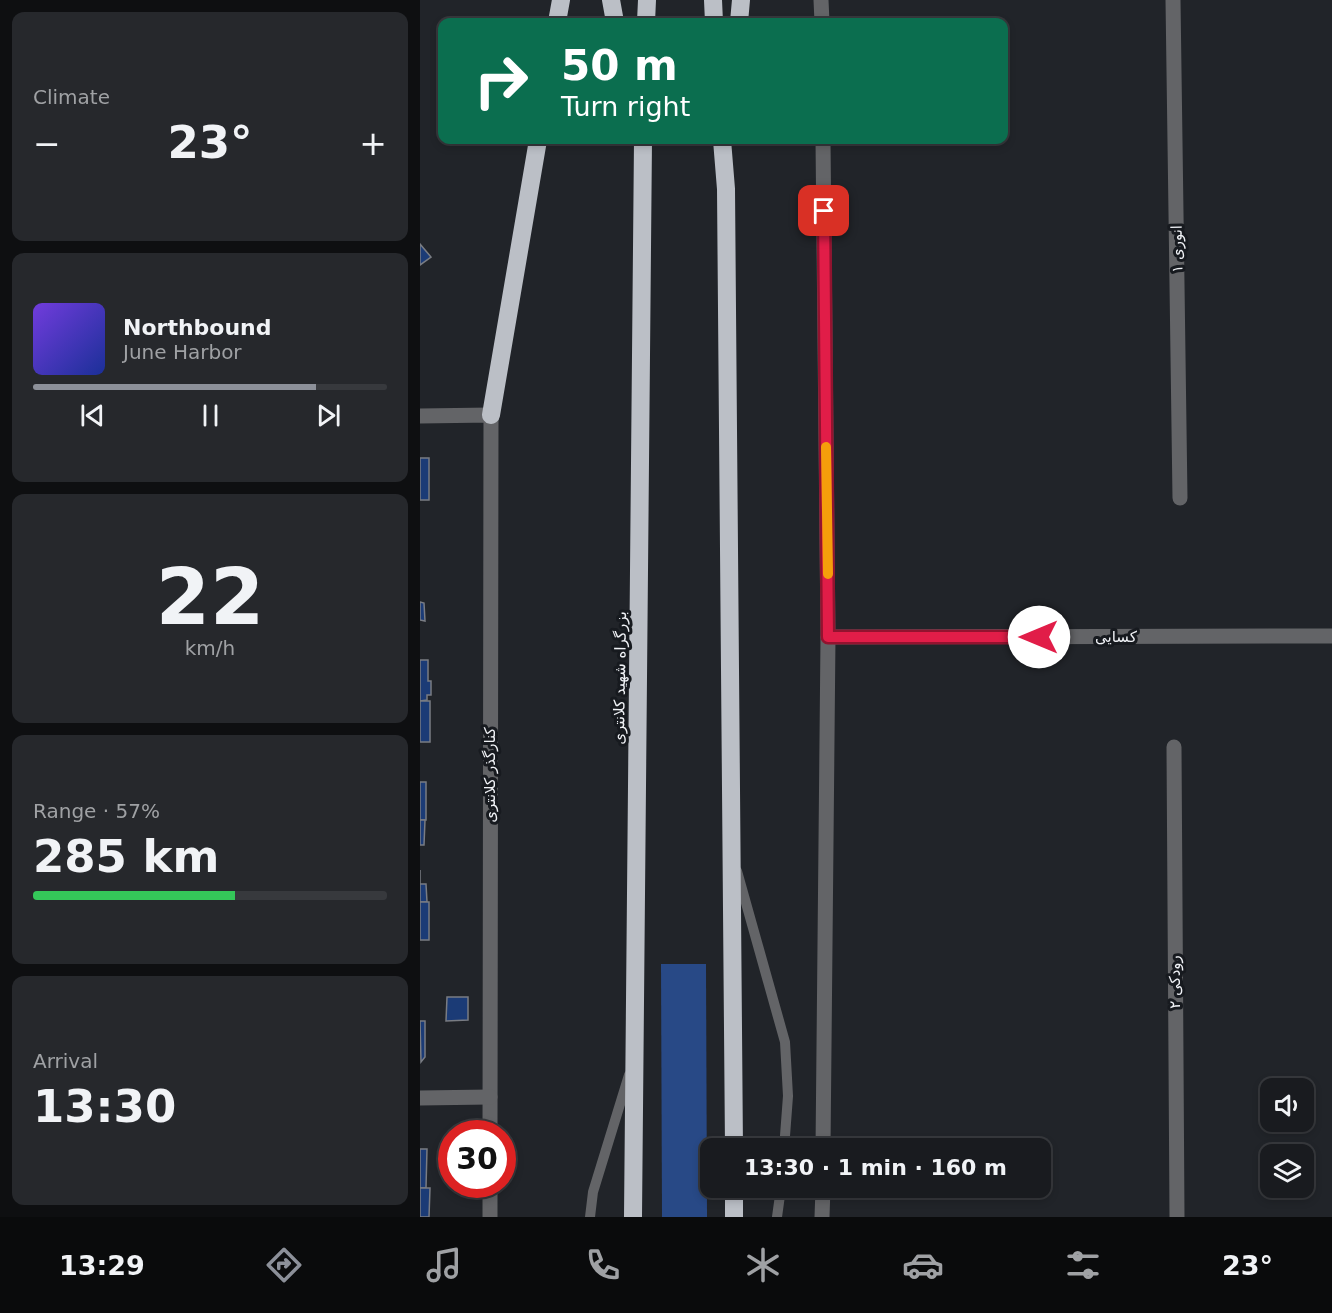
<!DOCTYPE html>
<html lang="en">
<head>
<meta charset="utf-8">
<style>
	body { margin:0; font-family:"DejaVu Sans","Noto Sans Arabic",sans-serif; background:#26282c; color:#f1f3f6; height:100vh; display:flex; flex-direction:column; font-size:22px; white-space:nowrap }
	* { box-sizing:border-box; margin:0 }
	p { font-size:20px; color:#9fa1a4 }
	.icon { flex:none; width:33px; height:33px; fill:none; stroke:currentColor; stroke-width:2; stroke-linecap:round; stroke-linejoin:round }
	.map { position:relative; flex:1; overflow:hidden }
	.drawer { display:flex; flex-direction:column; gap:12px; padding:12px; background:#0e0f11; width:420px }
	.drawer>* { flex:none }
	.hud { position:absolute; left:18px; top:18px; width:570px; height:126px; border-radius:12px; box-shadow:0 3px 9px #0003,0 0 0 2px #37393d; background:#0b6e4f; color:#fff; overflow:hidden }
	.buttons { position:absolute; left:840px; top:1078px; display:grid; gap:12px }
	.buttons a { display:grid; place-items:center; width:54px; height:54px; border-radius:12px; background:#191b1f; box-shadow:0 3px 9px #0003,0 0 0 2px #37393d; font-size:30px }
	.speed { position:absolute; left:18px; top:1120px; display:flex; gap:12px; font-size:30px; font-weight:700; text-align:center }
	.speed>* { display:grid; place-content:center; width:78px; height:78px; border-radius:50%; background:#191b1f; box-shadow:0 3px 9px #0003,0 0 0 2px #37393d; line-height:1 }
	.speed .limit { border:9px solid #d22; background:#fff; color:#111 }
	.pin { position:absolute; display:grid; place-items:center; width:51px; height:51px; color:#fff; margin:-26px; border-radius:12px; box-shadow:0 3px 9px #0006 }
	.me { position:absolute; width:66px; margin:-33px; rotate:270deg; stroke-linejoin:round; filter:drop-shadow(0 0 4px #0008) }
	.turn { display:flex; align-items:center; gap:21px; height:126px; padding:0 24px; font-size:27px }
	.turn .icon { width:78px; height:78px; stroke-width:2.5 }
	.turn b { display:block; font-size:42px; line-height:51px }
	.big { font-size:45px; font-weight:800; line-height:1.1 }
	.drawer .tile { flex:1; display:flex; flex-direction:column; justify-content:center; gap:9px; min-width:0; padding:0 21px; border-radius:12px; background:#26282c }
	.drawer .dial { align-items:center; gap:0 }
	.dial b { font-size:78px; line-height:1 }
	.song { display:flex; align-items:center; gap:18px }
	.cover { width:72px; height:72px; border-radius:9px; background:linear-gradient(135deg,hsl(260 70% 55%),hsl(230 70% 35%)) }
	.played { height:6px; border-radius:3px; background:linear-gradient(90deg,#8c9099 80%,#37393d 80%) }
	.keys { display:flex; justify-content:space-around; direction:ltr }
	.heat { display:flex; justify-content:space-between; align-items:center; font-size:33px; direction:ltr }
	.charge { height:9px; border-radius:4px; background:linear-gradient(90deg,#34c759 57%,#37393d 0) }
	.trip { position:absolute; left:280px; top:1138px; width:351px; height:60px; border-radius:12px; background:#191b1f; box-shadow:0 3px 9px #0003,0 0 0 2px #37393d; font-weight:800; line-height:60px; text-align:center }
	.tabs { display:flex; height:96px; justify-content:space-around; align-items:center; background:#0a0b0c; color:#9fa1a4 }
	.tabs .icon { width:42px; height:42px }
	.tabs .active { color:#8c9099 }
	.tabs b { font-size:27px; color:#f1f3f6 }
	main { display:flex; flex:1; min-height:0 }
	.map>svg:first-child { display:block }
	.forest { fill:#284986 }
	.building { fill:#1b3b76; stroke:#797c83; stroke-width:1.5 }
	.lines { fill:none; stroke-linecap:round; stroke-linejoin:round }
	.lane { stroke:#636467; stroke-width:10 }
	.street { stroke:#636467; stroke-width:15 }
	.highway { stroke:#bbbfc6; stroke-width:18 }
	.route-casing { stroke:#92132f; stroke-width:15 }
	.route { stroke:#e11d48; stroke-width:10 }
	.slow { stroke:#f59e0b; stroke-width:10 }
	.labels { text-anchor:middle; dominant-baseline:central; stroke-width:6; stroke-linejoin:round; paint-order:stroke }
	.street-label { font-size:15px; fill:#f0f2f6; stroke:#171a1f }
</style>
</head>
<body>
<main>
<section class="drawer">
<div class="tile"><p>Climate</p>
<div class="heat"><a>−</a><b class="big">23°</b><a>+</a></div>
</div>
<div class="tile">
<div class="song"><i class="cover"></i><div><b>Northbound</b><p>June Harbor</p></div></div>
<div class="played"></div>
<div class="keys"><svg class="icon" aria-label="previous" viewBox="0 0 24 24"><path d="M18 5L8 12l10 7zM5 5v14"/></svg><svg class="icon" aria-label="pause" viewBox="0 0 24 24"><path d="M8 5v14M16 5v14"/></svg><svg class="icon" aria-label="next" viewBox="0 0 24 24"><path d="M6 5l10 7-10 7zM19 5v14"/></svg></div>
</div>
<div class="tile dial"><b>22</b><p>km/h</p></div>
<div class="tile"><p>Range · 57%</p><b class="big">285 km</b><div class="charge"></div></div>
<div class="tile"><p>Arrival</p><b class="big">13:30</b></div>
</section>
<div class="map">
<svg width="912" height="1217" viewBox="0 0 912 1217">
	<rect width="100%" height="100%" fill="#212429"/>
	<polygon class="forest" points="241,964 286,964 287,1217 242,1217"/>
	<g class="building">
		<polygon points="0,244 11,257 0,265"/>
		<rect x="0" y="458" width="9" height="42"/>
		<polygon points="0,602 4,603 5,621 0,620"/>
		<polygon points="0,660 8,660 8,681 11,681 11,695 7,695 7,700 0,701"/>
		<rect x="0" y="701" width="10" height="41"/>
		<rect x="0" y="782" width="6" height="38"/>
		<polygon points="0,820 5,820 4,845 0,845"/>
		<polygon points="0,870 0,884 6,884 7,902 0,902"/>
		<rect x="0" y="902" width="9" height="38"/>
		<polygon points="27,997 48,997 48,1020 26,1021"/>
		<polygon points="0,1021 5,1021 5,1057 1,1062"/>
		<polygon points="0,1149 7,1149 6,1188 0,1188"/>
		<polygon points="0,1188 10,1188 9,1217 0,1217"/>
	</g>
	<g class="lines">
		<g class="lane">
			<polyline points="317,871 365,1042 368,1096 364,1149"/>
			<polyline points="170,1217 173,1192 209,1075"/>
			<polyline points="357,1217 361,1188"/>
		</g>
		<g class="street">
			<polyline points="401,0 402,22"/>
			<polyline points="753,0 760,498"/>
			<polyline points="403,140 408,637 403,1149"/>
			<polyline points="0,416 71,415 70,1134"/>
			<polyline points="408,637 912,636"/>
			<polyline points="754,747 757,1217"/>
			<polyline points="0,1098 70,1097"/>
			<polyline points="70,1185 70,1217"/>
			<polyline points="402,1217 403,1188"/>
		</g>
		<g class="highway">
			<polyline points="191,0 195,22"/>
			<polyline points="293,0 294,22"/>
			<polyline points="137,22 141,0"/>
			<polyline points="226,22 227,0"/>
			<polyline points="319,22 321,0"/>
			<polyline points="302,140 306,189 314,1149"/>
			<polyline points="71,415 118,140"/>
			<polyline points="314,1188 314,1217"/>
			<polyline points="213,1217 223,140"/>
		</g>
	</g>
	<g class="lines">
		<defs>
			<polyline id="route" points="404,211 408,637 619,637"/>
		</defs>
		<use href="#route" class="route-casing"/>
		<use href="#route" class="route"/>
		<polyline class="slow" points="406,447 408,574"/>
	</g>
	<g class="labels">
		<g class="street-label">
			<text transform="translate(757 249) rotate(-91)">انوری ۱</text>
			<text x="696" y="637">کسایی</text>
			<text transform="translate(200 678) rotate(-89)">بزرگراه شهید کلانتری</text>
			<text transform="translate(70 775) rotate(-90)">کنارگذر کلانتری</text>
			<text transform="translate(755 982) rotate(-90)">رودکی ۲</text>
		</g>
	</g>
</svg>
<div class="buttons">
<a><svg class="icon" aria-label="sound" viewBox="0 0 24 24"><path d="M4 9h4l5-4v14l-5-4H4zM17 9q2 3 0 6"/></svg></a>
<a><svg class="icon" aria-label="layers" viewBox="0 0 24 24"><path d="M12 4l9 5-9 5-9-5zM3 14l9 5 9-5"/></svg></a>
</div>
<div class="speed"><div class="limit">30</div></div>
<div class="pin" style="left:404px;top:211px;background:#d93025"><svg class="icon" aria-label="arrive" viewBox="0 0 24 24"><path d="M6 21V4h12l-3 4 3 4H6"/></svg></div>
<svg class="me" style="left:619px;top:637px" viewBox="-20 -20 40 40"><circle r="19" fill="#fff"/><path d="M0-13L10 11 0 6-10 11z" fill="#e11d48"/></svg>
<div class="trip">13:30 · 1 min · 160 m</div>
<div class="hud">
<div class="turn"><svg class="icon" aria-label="right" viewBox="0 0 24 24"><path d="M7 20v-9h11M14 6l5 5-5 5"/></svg><div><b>50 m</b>Turn right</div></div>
</div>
</div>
</main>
<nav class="tabs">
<b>13:29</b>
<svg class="icon active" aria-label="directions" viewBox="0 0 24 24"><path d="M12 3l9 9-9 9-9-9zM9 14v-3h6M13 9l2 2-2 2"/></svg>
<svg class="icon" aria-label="music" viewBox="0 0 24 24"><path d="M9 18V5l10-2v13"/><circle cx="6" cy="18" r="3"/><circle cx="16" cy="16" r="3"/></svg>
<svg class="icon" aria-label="phone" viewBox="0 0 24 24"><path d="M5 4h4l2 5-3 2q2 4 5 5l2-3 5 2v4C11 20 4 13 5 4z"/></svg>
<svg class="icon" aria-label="climate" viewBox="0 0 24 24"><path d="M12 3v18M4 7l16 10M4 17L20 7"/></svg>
<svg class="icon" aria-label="car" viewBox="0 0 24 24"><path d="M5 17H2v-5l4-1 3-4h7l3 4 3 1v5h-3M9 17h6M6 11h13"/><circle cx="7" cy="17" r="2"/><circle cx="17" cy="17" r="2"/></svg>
<svg class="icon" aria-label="filters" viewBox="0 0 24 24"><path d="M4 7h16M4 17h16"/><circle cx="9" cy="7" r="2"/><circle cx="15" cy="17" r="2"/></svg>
<b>23°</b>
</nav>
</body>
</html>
